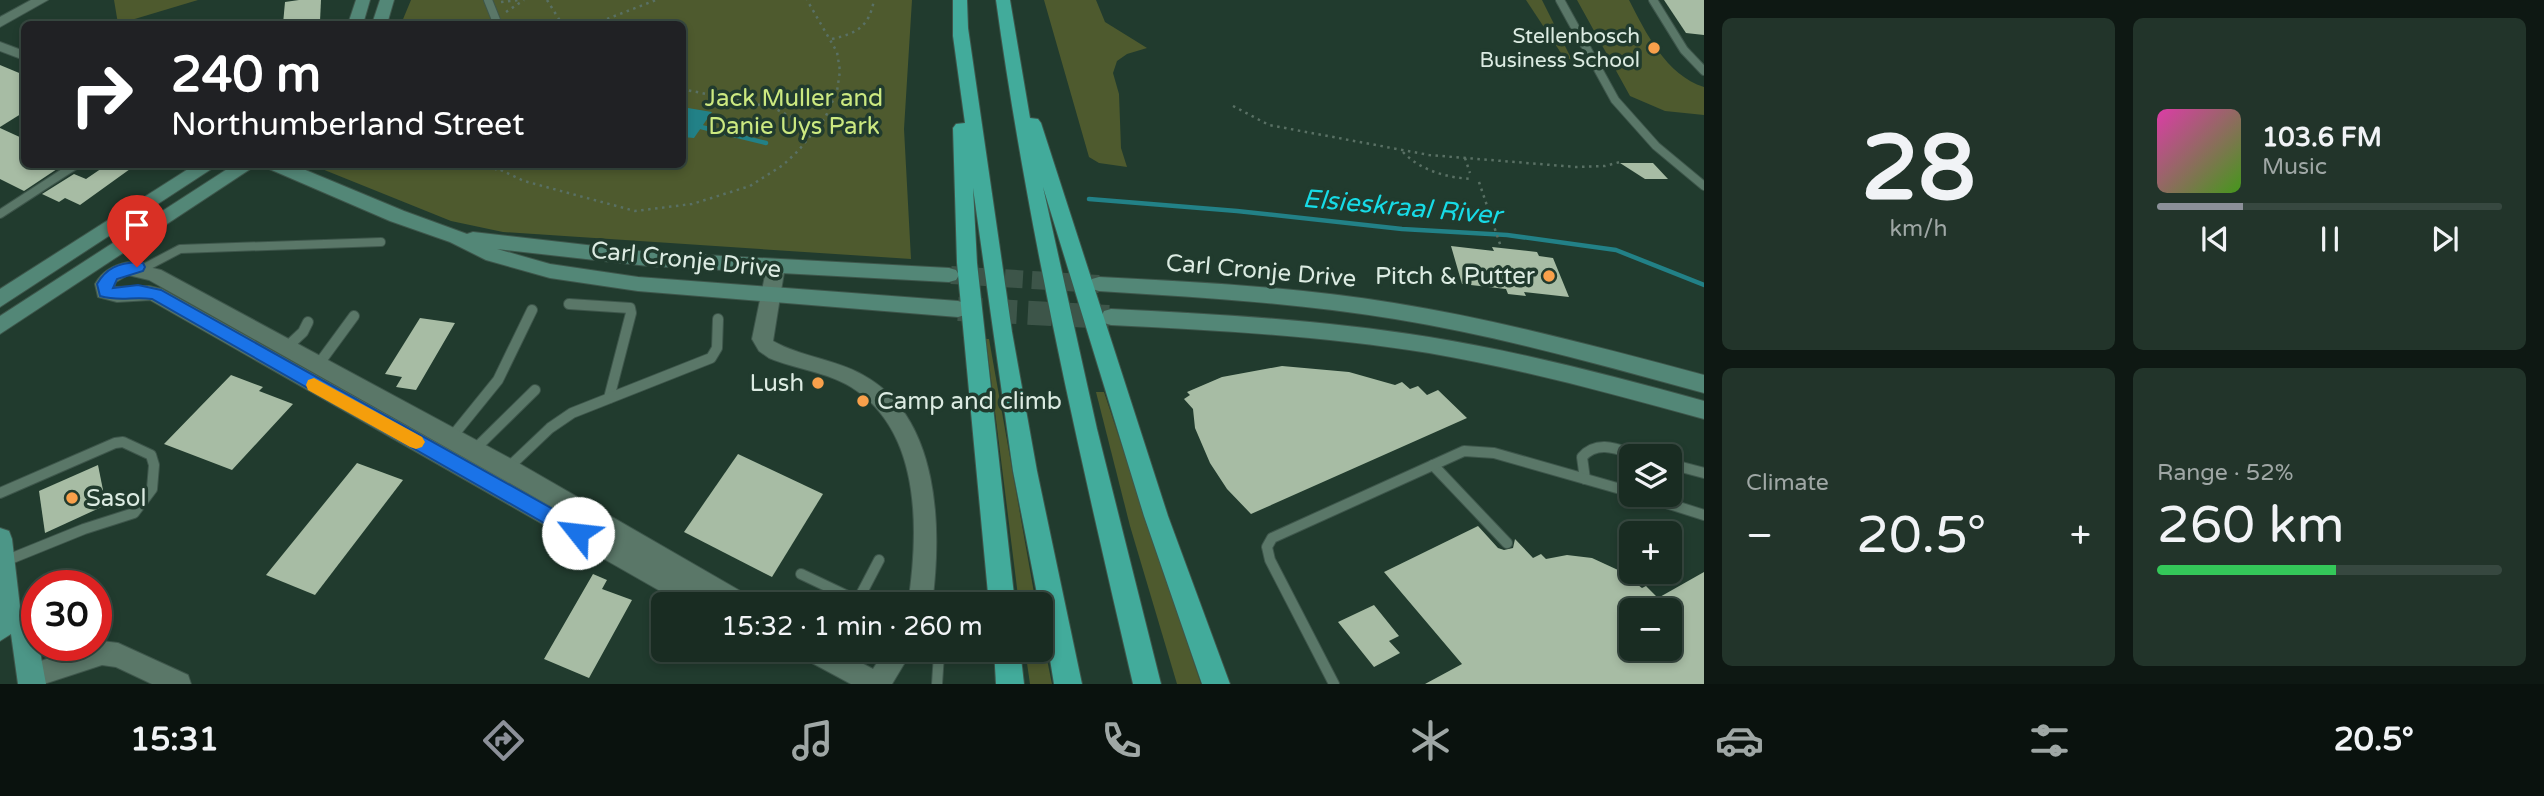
<!DOCTYPE html>
<html lang="en">
<head>
<meta charset="utf-8">
<style>
	body { margin:0; font-family:"Varela Round",sans-serif; background:#22342a; color:#f1f3f6; height:100vh; display:flex; flex-direction:column; font-size:26px; white-space:nowrap }
	* { box-sizing:border-box; margin:0 }
	p { font-size:23px; color:#9fa7a5 }
	.icon { flex:none; width:38px; height:38px; fill:none; stroke:currentColor; stroke-width:2; stroke-linecap:round; stroke-linejoin:round }
	.map { position:relative; flex:1; overflow:hidden }
	.sheet { display:flex; flex-direction:column; gap:18px; padding:18px; background:#0e1813; width:840px }
	.sheet>* { flex:none }
	.top-card { position:absolute; left:21px; top:21px; width:665px; height:147px; border-radius:10px; box-shadow:0 4px 10px #0003,0 0 0 2px #374840; background:#202124; color:#fff; overflow:hidden }
	.fabs { position:absolute; left:1619px; top:444px; display:grid; gap:14px }
	.fabs a { display:grid; place-items:center; width:63px; height:63px; border-radius:10px; background:#192c22; box-shadow:0 4px 10px #0003,0 0 0 2px #374840; font-size:35px }
	.speed { position:absolute; left:21px; top:570px; display:flex; gap:14px; font-size:35px; font-weight:700; text-align:center }
	.speed>* { display:grid; place-content:center; width:91px; height:91px; border-radius:50%; background:#192c22; box-shadow:0 4px 10px #0003,0 0 0 2px #374840; line-height:1 }
	.speed .limit { border:10px solid #d22; background:#fff; color:#111 }
	.pin { position:absolute; display:grid; place-items:center; width:60px; height:60px; color:#fff; margin:-72px -30px; border-radius:50% 50% 50% 0; rotate:-45deg; box-shadow:0 0 7px #0007 }
	.pin .icon { rotate:45deg }
	.me { position:absolute; width:77px; margin:-38px; rotate:299deg; stroke-linejoin:round; filter:drop-shadow(0 0 5px #0008) }
	.turn { display:flex; align-items:center; gap:24px; height:147px; padding:0 35px; font-size:32px }
	.turn .icon { width:91px; height:91px; stroke-width:2.5 }
	.turn b { display:block; font-size:49px; line-height:60px }
	.big { font-size:52px; font-weight:600; line-height:1.1 }
	.sheet .tile { flex:1; display:flex; flex-direction:column; justify-content:center; gap:10px; min-width:0; padding:0 24px; border-radius:10px; background:#22342a }
	.sheet .dial { align-items:center; gap:0 }
	.dial b { font-size:91px; line-height:1 }
	.song { display:flex; align-items:center; gap:21px }
	.cover { width:84px; height:84px; border-radius:10px; background:linear-gradient(135deg,hsl(320 70% 55%),hsl(100 70% 35%)) }
	.played { height:7px; border-radius:4px; background:linear-gradient(90deg,#8c9099 25%,#374840 25%) }
	.keys { display:flex; justify-content:space-around; direction:ltr }
	.heat { display:flex; justify-content:space-between; align-items:center; font-size:38px; direction:ltr }
	.charge { height:10px; border-radius:5px; background:linear-gradient(90deg,#34c759 52%,#374840 0) }
	.sheet .tiles { flex:1; display:grid; gap:18px; grid-template-columns:repeat(2,1fr) }
	.trip { position:absolute; left:651px; top:592px; width:402px; height:70px; border-radius:10px; background:#192c22; box-shadow:0 4px 10px #0003,0 0 0 2px #374840; font-weight:600; line-height:70px; text-align:center }
	.dock { display:flex; height:112px; justify-content:space-around; align-items:center; background:#0a120e; color:#9fa7a5 }
	.dock .icon { width:49px; height:49px }
	.dock .selected { color:#8c9099 }
	.dock b { font-size:32px; color:#f1f3f6 }
	main { display:flex; flex:1; min-height:0 }
	.map>svg:first-child { display:block }
	.green { fill:#4e5a2e }
	.water { fill:#228187 }
	.lines { fill:none; stroke-linecap:round; stroke-linejoin:round }
	.stream { stroke:#228187; stroke-width:4.5 }
	.building { fill:#a7bca4; fill-rule:evenodd }
	.secondary-tunnel-far1 { stroke:#3d5549; stroke-width:18; stroke-dasharray:18 9; stroke-linecap:butt }
	.secondary-tunnel { stroke:#3d5549; stroke-width:24; stroke-dasharray:24 11; stroke-linecap:butt }
	.lane-far1-casing { stroke:#3e564b; stroke-width:10 }
	.lane-casing { stroke:#3e564b; stroke-width:12 }
	.street-casing { stroke:#3e564b; stroke-width:2 }
	.secondary-casing { stroke:#3e564b; stroke-width:2 }
	.primary-casing { stroke:#3e564b; stroke-width:2 }
	.highway-casing { stroke:#3e564b; stroke-width:2 }
	.path { stroke:#597064; stroke-width:2.5; stroke-dasharray:2.5 4.5; stroke-linecap:butt }
	.lane-far1 { stroke:#5a7768; stroke-width:8 }
	.lane { stroke:#5a7768; stroke-width:10 }
	.street { fill:#5a7768; fill-rule:evenodd }
	.secondary { fill:#538777; fill-rule:evenodd }
	.primary { fill:#4c9687; fill-rule:evenodd }
	.highway { fill:#42ab9b; fill-rule:evenodd }
	.route { fill:#1a73e8; stroke:#114b97; stroke-width:2 }
	.slow { fill:#f59e0b }
	.poi-dot { fill:#f8a04b; stroke:#213b2e; stroke-width:2.5 }
	.labels { text-anchor:middle; dominant-baseline:central; stroke-width:7; stroke-linejoin:round; paint-order:stroke }
	.far-poi-label { font-size:21px; fill:#dcebe2; stroke:#213b2e; text-anchor:end }
	.park-label { font-size:24px; fill:#cce980; stroke:#213b2e }
	.street-label { font-size:24px; fill:#dcebe2; stroke:#213b2e }
	.poi-label { font-size:24px; fill:#dcebe2; stroke:#213b2e; text-anchor:end }
	.water-label { font-size:26px; font-style:italic; fill:#17dbe6; stroke:#213b2e }
</style>
</head>
<body>
<main>
<div class="map">
<svg width="1704" height="684" viewBox="0 0 1704 684">
	<rect width="100%" height="100%" fill="#213b2e"/>
	<g class="green">
		<polygon points="114,0 198,0 118,24"/>
		<polygon points="411,0 912,0 904,129 911,259 503,232 451,221 312,165 682,164 682,24 401,24"/>
		<polygon points="1044,0 1096,0 1105,22 1147,48 1127,54 1117,61 1113,73 1119,94 1121,148 1127,167 1099,163 1089,157"/>
		<polygon points="1526,0 1542,0 1572,60 1563,56"/>
		<path d="M1577 0H1629C1646 33 1666 75 1704 87V115L1665 111 1630 96Z"/>
		<polygon points="986,339 989,339 1036,604 1019,604"/>
		<polygon points="1096,392 1104,392 1201,684 1177,684 1130,526"/>
		<polygon points="1041,630 1052,684 1030,684 1025,649 1041,649"/>
	</g>
	<polygon class="water" points="682,107 712,112 694,138 683,137"/>
	<g class="lines">
		<g class="stream">
			<polyline points="701,127 766,143"/>
			<polyline points="1089,199 1237,211 1402,229 1507,235 1616,250 1704,285"/>
		</g>
	</g>
	<g class="building">
		<polygon points="299,0 321,0 320,21 283,24 285,2"/>
		<polygon points="1664,0 1704,0 1704,35 1686,33"/>
		<polygon points="0,65 24,75 24,112 0,127"/>
		<polygon points="0,128 24,139 24,164 55,164 60,167 24,191 0,179"/>
		<polygon points="1620,163 1653,163 1668,179 1645,179"/>
		<polygon points="108,164 137,164 80,205 65,198 59,202 42,194 74,174 86,179"/>
		<polygon points="1451,246 1494,251 1492,247 1537,252 1539,256 1553,258 1569,297 1524,292 1526,296 1508,294 1506,289 1462,284"/>
		<polygon points="420,318 455,323 416,390 396,387 402,377 385,374"/>
		<polygon points="1282,366 1349,372 1395,385 1402,382 1410,389 1418,386 1427,395 1438,390 1467,418 1251,514 1227,489 1210,463 1195,428 1193,409 1184,399 1190,395 1187,392 1222,377"/>
		<polygon points="231,375 263,387 259,391 293,404 232,470 164,444"/>
		<polygon points="738,454 823,494 772,577 684,532"/>
		<polygon points="357,463 403,480 315,595 266,575"/>
		<polygon points="98,465 106,505 45,533 39,491"/>
		<path d="M1478 526 1498 548 1504 550 1513 548 1515 539 1533 558 1541 554 1546 559 1567 555 1592 558 1618 570 1642 588 1646 586 1658 598 1704 572V684H1425L1462 664 1384 572ZM1631 611H1670V649H1631Z"/>
		<polygon points="593,574 607,580 602,589 632,600 589,678 544,659"/>
		<polygon points="1374,605 1399,636 1389,641 1400,653 1374,667 1338,622"/>
	</g>
	<g class="lines">
		<polyline class="secondary-tunnel-far1" points="951,275 1099,284"/>
		<polyline class="secondary-tunnel" points="958,309 1109,317"/>
		<defs>
			<g id="lane-far1">
				<polyline points="488,0 496,20 494,24"/>
				<polyline points="1560,0 1615,100 1656,146 1704,186"/>
				<polyline points="1653,0 1684,50 1704,71"/>
				<polyline points="0,214 77,164"/>
				<polyline points="142,269 180,249 381,242"/>
			</g>
			<g id="lane">
				<polyline points="569,304 630,308 631,313 609,398"/>
				<polyline points="287,347 303,332 308,322"/>
				<polyline points="318,365 354,316"/>
				<polyline points="451,438 498,380 532,310"/>
				<polyline points="474,450 535,390"/>
				<polyline points="1670,464 1704,473"/>
				<polyline points="1433,465 1507,543"/>
				<polyline points="508,468 550,428 572,413 711,358 717,348 718,319"/>
				<path d="M1585 479 1582 457C1599 438 1621 451 1643 457"/>
				<polyline points="0,493 115,443 123,442 151,455 154,465 152,489 134,513 84,529 5,561"/>
				<polyline points="1641,495 1704,515"/>
				<polyline points="801,574 858,601"/>
				<polyline points="856,604 879,560"/>
				<polyline points="937,684 939,654"/>
				<polyline points="1334,684 1270,560 1267,547 1272,538 1464,451 1494,453 1631,492"/>
			</g>
			<g id="street">
				<polygon points="31,0 48,0 0,27 0,17"/>
				<polygon points="0,42 24,51 24,60 0,51"/>
				<path d="M776 259 782 261 785 266 773 341C801 357 835 359 863 375 940 417 942 528 932 604H908C919 531 922 431 851 387 827 372 795 369 769 358L759 351 752 339 767 266 770 261Z"/>
				<path d="M128 262 161 270 515 461 749 596 753 604H683L150 300 117 302 98 297 95 284C102 271 113 265 128 262ZM128 275 149 280 586 526 162 289 149 286 114 287 116 282Z"/>
				<polygon points="102,641 118,643 188,675 191,684 152,684 116,667 102,665 44,684 22,684 19,676 22,667 87,646 96,646 96,643"/>
				<polygon points="798,649 835,649 873,669 886,649 913,649 892,684 851,684 801,657"/>
			</g>
			<g id="secondary">
				<polygon points="356,0 370,0 363,24 348,24"/>
				<polygon points="380,0 394,0 387,24 372,24"/>
				<polygon points="196,164 219,164 0,307 0,289"/>
				<polygon points="235,164 258,164 0,334 0,316"/>
				<polygon points="264,164 291,164 404,211 467,234 473,232 648,252 949,268 956,270 959,275 956,280 949,282 648,266 497,249 550,264 638,277 958,301 965,303 968,309 965,315 958,317 638,291 550,278 486,260 450,242 390,221 267,168"/>
				<path d="M1099 277C1198 282 1297 287 1394 303 1499 320 1602 348 1704 375V393C1602 365 1499 336 1395 319 1297 303 1198 297 1099 291L1092 289 1089 284 1092 279Z"/>
				<path d="M1111 309C1217 314 1324 320 1429 337 1522 352 1613 376 1704 401V419C1613 394 1522 369 1429 353 1324 336 1217 330 1111 325L1104 323 1101 317 1104 311Z"/>
			</g>
			<polygon id="primary" points="0,528 9,531 12,539 20,607 31,615 35,624 46,684 18,684 11,634 0,641"/>
			<g id="highway">
				<polygon points="953,0 967,0 968,28 1012,332 1037,471 1082,684 1054,684 1041,604 1039,604 1013,471 973,188 977,263 1015,604 989,604 957,263 953,128 956,124 965,123 953,36"/>
				<path d="M996 0H1010L1030 118 1038 119 1041 123 1168 516 1230 684H1202L1144 516 1043 187 1097 429 1161 684H1133C1080 457 1028 231 996 0Z"/>
				<polygon points="994,649 1020,649 1024,684 996,684"/>
			</g>
		</defs>
		<use href="#lane-far1" class="lane-far1-casing"/>
		<use href="#lane" class="lane-casing"/>
		<use href="#street" class="street-casing"/>
		<use href="#secondary" class="secondary-casing"/>
		<use href="#primary" class="primary-casing"/>
		<use href="#highway" class="highway-casing"/>
		<g class="path">
			<polyline points="547,0 562,24"/>
			<polyline points="501,2 519,0"/>
			<polyline points="506,12 524,0"/>
			<polyline points="594,24 656,0"/>
			<path d="M832 39C857 33 869 27 874 0"/>
			<polyline points="682,89 774,108 816,130"/>
			<polyline points="1233,106 1269,125 1429,155 1576,167 1605,166 1620,162"/>
			<path d="M1403 152C1421 171 1448 178 1473 179"/>
			<polyline points="1465,158 1470,173"/>
			<polyline points="488,164 524,181 635,211 692,204 750,186 783,165 798,151 825,118 837,91 840,71 837,52 807,0"/>
			<polyline points="495,170 501,164"/>
			<polyline points="1479,182 1501,247"/>
		</g>
		<use href="#lane-far1" class="lane-far1"/>
		<use href="#lane" class="lane"/>
		<use href="#street" class="street"/>
		<use href="#secondary" class="secondary"/>
		<use href="#primary" class="primary"/>
		<use href="#highway" class="highway"/>
	</g>
	<path class="route" d="M137 262 143 263 145 267 143 271 117 279 113 288 138 285 161 290 585 527 588 533 585 539 578 541 572 539 152 299C132 296 121 302 100 296L97 284C106 268 119 263 137 262Z"/>
	<polygon class="slow" points="314,378 422,437 425,442 422,447 416,449 410,447 308,390 306,385 308,380"/>
	<g class="poi-dot">
		<circle cx="1654" cy="48" r="7"/>
		<circle cx="1549" cy="276" r="7"/>
		<circle cx="818" cy="383" r="7"/>
		<circle cx="863" cy="401" r="7"/>
		<circle cx="72" cy="498" r="7"/>
	</g>
	<g class="labels">
		<g class="far-poi-label">
			<text x="1640" y="36">Stellenbosch<tspan x="1640" dy="24">Business School</tspan></text>
		</g>
		<g class="park-label">
			<text x="794" y="98">Jack Muller and<tspan x="794" dy="28">Danie Uys Park</tspan></text>
		</g>
		<g class="street-label">
			<text transform="translate(686 260) rotate(6)">Carl Cronje Drive</text>
			<text transform="translate(1261 271) rotate(5)">Carl Cronje Drive</text>
		</g>
		<g class="poi-label">
			<text x="1535" y="276">Pitch &amp; Putter</text>
			<text x="804" y="383">Lush</text>
			<text x="877" y="401" text-anchor="start">Camp and climb</text>
			<text x="86" y="498" text-anchor="start">Sasol</text>
		</g>
		<g class="water-label">
			<text transform="translate(1402 207) rotate(5)">Elsieskraal River</text>
		</g>
	</g>
</svg>
<div class="fabs">
<a><svg class="icon" aria-label="layers" viewBox="0 0 24 24"><path d="M12 4l9 5-9 5-9-5zM3 14l9 5 9-5"/></svg></a>
<a>+</a>
<a>−</a>
</div>
<div class="speed"><div class="limit">30</div></div>
<div class="pin" style="left:137px;top:267px;background:#d93025"><svg class="icon" aria-label="arrive" viewBox="0 0 24 24"><path d="M6 21V4h12l-3 4 3 4H6"/></svg></div>
<svg class="me" style="left:578px;top:533px" viewBox="-20 -20 40 40"><circle r="19" fill="#fff"/><path d="M0-13L10 11 0 6-10 11z" fill="#1a73e8"/></svg>
<div class="trip">15:32 · 1 min · 260 m</div>
<div class="top-card">
<div class="turn"><svg class="icon" aria-label="right" viewBox="0 0 24 24"><path d="M7 20v-9h11M14 6l5 5-5 5"/></svg><div><b>240 m</b>Northumberland Street</div></div>
</div>
</div>
<section class="sheet">
<div class="tiles">
<div class="tile dial"><b>28</b><p>km/h</p></div>
<div class="tile">
<div class="song"><i class="cover"></i><div><b>103.6 FM</b><p>Music</p></div></div>
<div class="played"></div>
<div class="keys"><svg class="icon" aria-label="previous" viewBox="0 0 24 24"><path d="M18 5L8 12l10 7zM5 5v14"/></svg><svg class="icon" aria-label="pause" viewBox="0 0 24 24"><path d="M8 5v14M16 5v14"/></svg><svg class="icon" aria-label="next" viewBox="0 0 24 24"><path d="M6 5l10 7-10 7zM19 5v14"/></svg></div>
</div>
<div class="tile"><p>Climate</p>
<div class="heat"><a>−</a><b class="big">20.5°</b><a>+</a></div>
</div>
<div class="tile"><p>Range · 52%</p><b class="big">260 km</b><div class="charge"></div></div>
</div>
</section>
</main>
<nav class="dock">
<b>15:31</b>
<svg class="icon selected" aria-label="directions" viewBox="0 0 24 24"><path d="M12 3l9 9-9 9-9-9zM9 14v-3h6M13 9l2 2-2 2"/></svg>
<svg class="icon" aria-label="music" viewBox="0 0 24 24"><path d="M9 18V5l10-2v13"/><circle cx="6" cy="18" r="3"/><circle cx="16" cy="16" r="3"/></svg>
<svg class="icon" aria-label="phone" viewBox="0 0 24 24"><path d="M5 4h4l2 5-3 2q2 4 5 5l2-3 5 2v4C11 20 4 13 5 4z"/></svg>
<svg class="icon" aria-label="climate" viewBox="0 0 24 24"><path d="M12 3v18M4 7l16 10M4 17L20 7"/></svg>
<svg class="icon" aria-label="car" viewBox="0 0 24 24"><path d="M5 17H2v-5l4-1 3-4h7l3 4 3 1v5h-3M9 17h6M6 11h13"/><circle cx="7" cy="17" r="2"/><circle cx="17" cy="17" r="2"/></svg>
<svg class="icon" aria-label="filters" viewBox="0 0 24 24"><path d="M4 7h16M4 17h16"/><circle cx="9" cy="7" r="2"/><circle cx="15" cy="17" r="2"/></svg>
<b>20.5°</b>
</nav>
</body>
</html>
